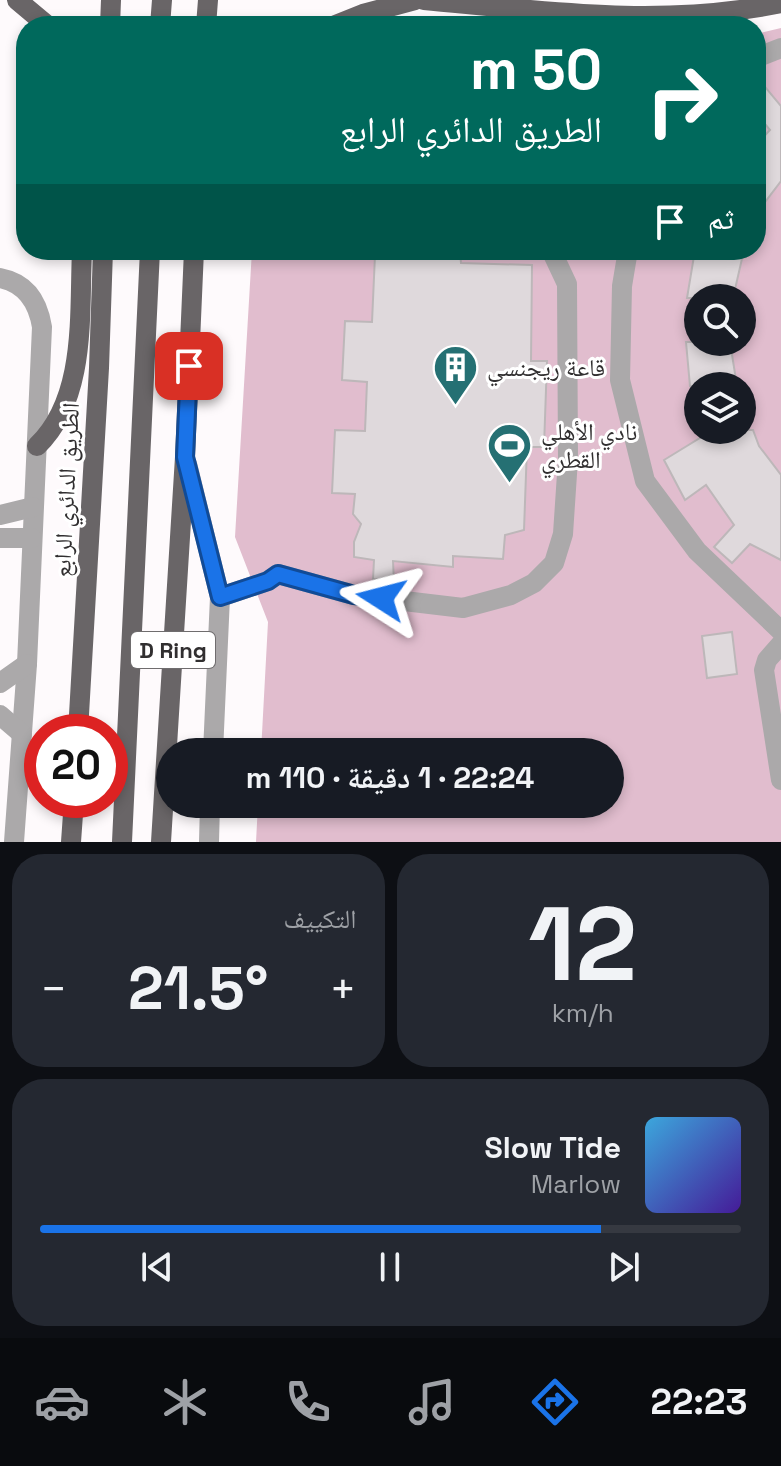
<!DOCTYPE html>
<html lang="ar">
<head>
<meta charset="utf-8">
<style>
	body { margin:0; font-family:"Space Grotesk","Noto Naskh Arabic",sans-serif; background:#242831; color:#f1f3f6; direction:rtl; height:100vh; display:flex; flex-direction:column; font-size:30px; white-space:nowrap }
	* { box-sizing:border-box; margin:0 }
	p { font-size:26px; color:#9ea1a6 }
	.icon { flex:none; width:44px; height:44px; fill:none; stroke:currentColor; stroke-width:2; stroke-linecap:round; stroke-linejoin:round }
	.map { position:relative; height:842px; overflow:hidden; direction:ltr }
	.panel { display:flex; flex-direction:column; gap:12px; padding:12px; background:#0d0f14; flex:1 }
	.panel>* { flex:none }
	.guide { position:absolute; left:16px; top:16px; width:750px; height:244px; border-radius:32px; box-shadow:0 4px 12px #0003; direction:rtl; background:#00695c; color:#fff; overflow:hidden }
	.controls { position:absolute; left:684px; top:284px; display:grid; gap:16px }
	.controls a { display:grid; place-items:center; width:72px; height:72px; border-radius:50%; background:#171b24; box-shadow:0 4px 12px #0003; font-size:40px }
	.speed { position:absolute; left:24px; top:714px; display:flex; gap:16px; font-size:40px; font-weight:700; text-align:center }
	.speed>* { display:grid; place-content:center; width:104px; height:104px; border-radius:50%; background:#171b24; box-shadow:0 4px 12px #0003; line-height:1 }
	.speed .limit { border:12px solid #d22; background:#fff; color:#111 }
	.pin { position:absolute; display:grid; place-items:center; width:68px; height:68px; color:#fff; margin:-34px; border-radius:16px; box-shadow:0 4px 12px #0006 }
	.me { position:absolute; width:88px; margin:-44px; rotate:279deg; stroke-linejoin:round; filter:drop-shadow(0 0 6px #0008) }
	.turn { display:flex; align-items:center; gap:28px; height:168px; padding:0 32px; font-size:36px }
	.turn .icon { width:104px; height:104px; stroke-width:2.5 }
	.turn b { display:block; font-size:56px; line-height:68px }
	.then { display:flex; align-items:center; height:76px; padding:0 32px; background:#0003; gap:16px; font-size:30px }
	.big { font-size:60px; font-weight:700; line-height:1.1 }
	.panel .widget { flex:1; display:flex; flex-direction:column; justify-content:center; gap:12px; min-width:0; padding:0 28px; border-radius:32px; background:#242831 }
	.panel .dial { align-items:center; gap:0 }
	.dial b { font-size:104px; line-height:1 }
	.song { display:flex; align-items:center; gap:24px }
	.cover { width:96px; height:96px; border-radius:12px; background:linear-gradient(135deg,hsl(200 70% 55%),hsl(260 70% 35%)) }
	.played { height:8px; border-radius:4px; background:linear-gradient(90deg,#1a73e8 80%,#363941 80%) }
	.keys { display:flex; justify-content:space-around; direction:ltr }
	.heat { display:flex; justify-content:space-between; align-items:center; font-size:44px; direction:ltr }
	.panel .tiles { flex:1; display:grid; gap:12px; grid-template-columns:1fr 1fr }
	.widget:last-child { grid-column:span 2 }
	.trip { position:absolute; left:156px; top:738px; width:468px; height:80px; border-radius:40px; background:#171b24; box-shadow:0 4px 12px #0003; font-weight:700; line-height:80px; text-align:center; direction:rtl }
	.tabs { display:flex; height:128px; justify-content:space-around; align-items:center; background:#090b0e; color:#9ea1a6 }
	.tabs .icon { width:56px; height:56px }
	.tabs .active { color:#1a73e8 }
	.tabs b { font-size:36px; color:#f1f3f6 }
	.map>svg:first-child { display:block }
	.green { fill:#e1bdce; fill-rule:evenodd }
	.building { fill:#dfd9dc; stroke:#bdb7b9; stroke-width:2 }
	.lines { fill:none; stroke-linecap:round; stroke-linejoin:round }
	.minor { stroke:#aba9aa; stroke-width:20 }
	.major { stroke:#696567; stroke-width:20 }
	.route-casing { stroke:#114b97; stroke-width:20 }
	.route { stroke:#1a73e8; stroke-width:14 }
	.labels { text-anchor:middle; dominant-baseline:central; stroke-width:6; stroke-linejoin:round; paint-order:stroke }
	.shield { fill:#fff; stroke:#6f6d6e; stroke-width:2 }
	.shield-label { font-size:22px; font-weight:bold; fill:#312f30 }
	.poi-label { font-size:24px; fill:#312f30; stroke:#fff; text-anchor:start }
	.street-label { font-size:24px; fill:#312f30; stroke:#fff }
</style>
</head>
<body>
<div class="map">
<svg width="781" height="842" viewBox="0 0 781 842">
	<rect width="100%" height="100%" fill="#fefafc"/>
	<path class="green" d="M781 28V842H256L258 804H610V752H261L268 622 235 537 252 250H756V34ZM698 298H742V342H698ZM698 386H742V430H698Z"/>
	<g class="building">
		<polygon points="756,76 781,106 781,181 756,214 756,145 770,130 756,113"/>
		<polygon points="391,250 460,251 461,263 532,265 531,361 547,361 544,447 527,447 524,530 505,535 503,559 453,556 453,567 393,561 394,582 373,579 374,560 354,557 354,542 361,524 353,514 355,494 332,493 335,430 365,431 367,382 342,380 345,321 372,322 375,255 391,256"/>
		<polygon points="695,250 744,250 733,298 687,298"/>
		<polygon points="686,342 730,342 737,386 690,386"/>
		<polygon points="701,430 753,430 759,446 781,475 781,560 750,544 732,563 714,547 734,525 706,485 685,500 664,460 703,436"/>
		<polygon points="732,632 737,674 707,678 702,636"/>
	</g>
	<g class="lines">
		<g class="minor">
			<polyline points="705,26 739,14"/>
			<polyline points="756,58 781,48"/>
			<polyline points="628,250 622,286 620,380 645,481 697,551 781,631"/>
			<path d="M0 278C26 283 38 302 42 327L27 664 14 842"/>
			<polyline points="187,464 220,597 213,752"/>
			<polyline points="0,515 33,507"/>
			<polyline points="0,538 32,538"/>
			<polyline points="220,597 268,581 278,574 354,595 463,608 511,595 534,583 554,563 563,534 568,459 567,284 551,250"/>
			<polyline points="781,644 767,660 764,670 781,780"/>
			<polyline points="0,683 27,664"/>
			<polyline points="0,715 22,734"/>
			<polyline points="209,842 210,804"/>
		</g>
		<g class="major">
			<polyline points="17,0 48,26"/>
			<path d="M424 0C542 11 663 28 781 3"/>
			<polyline points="110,26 111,0"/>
			<polyline points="160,26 162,0"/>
			<polyline points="206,26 208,0"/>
			<polyline points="333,26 363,14 415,0"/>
			<path d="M37 446C87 398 79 314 82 250"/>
			<polyline points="78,732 99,368 103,250"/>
			<polyline points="71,842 74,800"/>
			<polyline points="122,842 150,250"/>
			<polyline points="161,842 185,457 194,250"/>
		</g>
	</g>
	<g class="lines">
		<defs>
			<polyline id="route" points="189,366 185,457 220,597 268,581 278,574 354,595 381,598"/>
		</defs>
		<use href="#route" class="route-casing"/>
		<use href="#route" class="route"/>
	</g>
	<defs>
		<symbol id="building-pin" viewBox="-11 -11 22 30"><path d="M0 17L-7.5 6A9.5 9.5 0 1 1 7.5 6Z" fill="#257073" stroke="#fff"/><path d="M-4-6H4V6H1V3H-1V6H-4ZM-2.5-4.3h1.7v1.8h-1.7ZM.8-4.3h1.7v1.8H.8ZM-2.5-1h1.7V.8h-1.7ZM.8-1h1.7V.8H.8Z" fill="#fff"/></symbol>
		<symbol id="stadium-pin" viewBox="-11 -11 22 30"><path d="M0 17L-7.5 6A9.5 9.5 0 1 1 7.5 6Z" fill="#257073" stroke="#fff"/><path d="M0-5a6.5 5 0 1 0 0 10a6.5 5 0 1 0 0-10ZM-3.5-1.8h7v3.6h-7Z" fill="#fff"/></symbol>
	</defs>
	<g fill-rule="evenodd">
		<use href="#building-pin" x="430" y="342" width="51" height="69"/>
		<use href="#stadium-pin" x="484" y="420" width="51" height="69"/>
	</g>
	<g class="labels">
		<rect class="shield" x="131" y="632" width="84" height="36" rx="6"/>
		<g class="shield-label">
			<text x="173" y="650">D Ring</text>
		</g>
		<g class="poi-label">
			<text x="487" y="367">قاعة ريجنسي</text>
			<text x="541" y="431">نادي الأهلي<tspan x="541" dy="28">القطري</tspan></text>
		</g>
		<g class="street-label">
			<text transform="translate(66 490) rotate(-87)">الطريق الدائري الرابع</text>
		</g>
	</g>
</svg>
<div class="controls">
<a><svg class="icon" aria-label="search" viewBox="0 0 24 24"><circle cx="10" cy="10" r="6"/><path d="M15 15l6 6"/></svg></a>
<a><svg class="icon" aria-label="layers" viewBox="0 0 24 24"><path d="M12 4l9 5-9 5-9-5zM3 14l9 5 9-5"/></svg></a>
</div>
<div class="speed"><div class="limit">20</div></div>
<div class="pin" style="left:189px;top:366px;background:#d93025"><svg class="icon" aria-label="arrive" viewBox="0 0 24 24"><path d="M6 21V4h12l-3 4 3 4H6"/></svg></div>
<svg class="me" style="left:381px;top:598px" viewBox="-20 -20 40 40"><path d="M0-17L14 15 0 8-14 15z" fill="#1a73e8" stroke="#fff" stroke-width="4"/></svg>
<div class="trip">22:24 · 1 دقيقة · 110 m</div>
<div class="guide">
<div class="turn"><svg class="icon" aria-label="right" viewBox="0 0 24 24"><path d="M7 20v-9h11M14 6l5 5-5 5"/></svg><div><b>50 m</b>الطريق الدائري الرابع</div></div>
<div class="then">ثم<svg class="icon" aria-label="arrive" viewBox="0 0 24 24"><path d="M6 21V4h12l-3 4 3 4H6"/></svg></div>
</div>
</div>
<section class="panel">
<div class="tiles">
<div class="widget dial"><b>12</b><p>km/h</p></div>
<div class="widget"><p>التكييف</p>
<div class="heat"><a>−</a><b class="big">21.5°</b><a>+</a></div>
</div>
<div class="widget">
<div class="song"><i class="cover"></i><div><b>Slow Tide</b><p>Marlow</p></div></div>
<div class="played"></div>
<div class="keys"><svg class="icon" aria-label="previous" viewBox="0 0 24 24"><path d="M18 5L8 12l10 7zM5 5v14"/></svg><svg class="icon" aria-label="pause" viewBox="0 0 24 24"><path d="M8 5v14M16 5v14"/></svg><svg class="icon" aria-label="next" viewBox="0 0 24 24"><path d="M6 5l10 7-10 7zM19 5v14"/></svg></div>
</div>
</div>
</section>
<nav class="tabs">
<b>22:23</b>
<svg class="icon active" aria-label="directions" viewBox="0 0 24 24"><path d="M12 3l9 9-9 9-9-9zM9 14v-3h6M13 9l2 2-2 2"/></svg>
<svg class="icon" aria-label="music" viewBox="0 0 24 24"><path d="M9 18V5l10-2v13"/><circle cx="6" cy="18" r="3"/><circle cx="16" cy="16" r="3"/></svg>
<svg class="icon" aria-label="phone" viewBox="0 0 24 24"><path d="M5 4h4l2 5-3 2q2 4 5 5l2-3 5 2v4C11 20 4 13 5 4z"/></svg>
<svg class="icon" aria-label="climate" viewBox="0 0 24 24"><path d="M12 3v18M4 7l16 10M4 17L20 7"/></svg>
<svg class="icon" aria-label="car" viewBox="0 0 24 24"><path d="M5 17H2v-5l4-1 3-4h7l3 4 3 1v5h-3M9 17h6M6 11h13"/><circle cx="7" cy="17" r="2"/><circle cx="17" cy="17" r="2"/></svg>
</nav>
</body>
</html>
